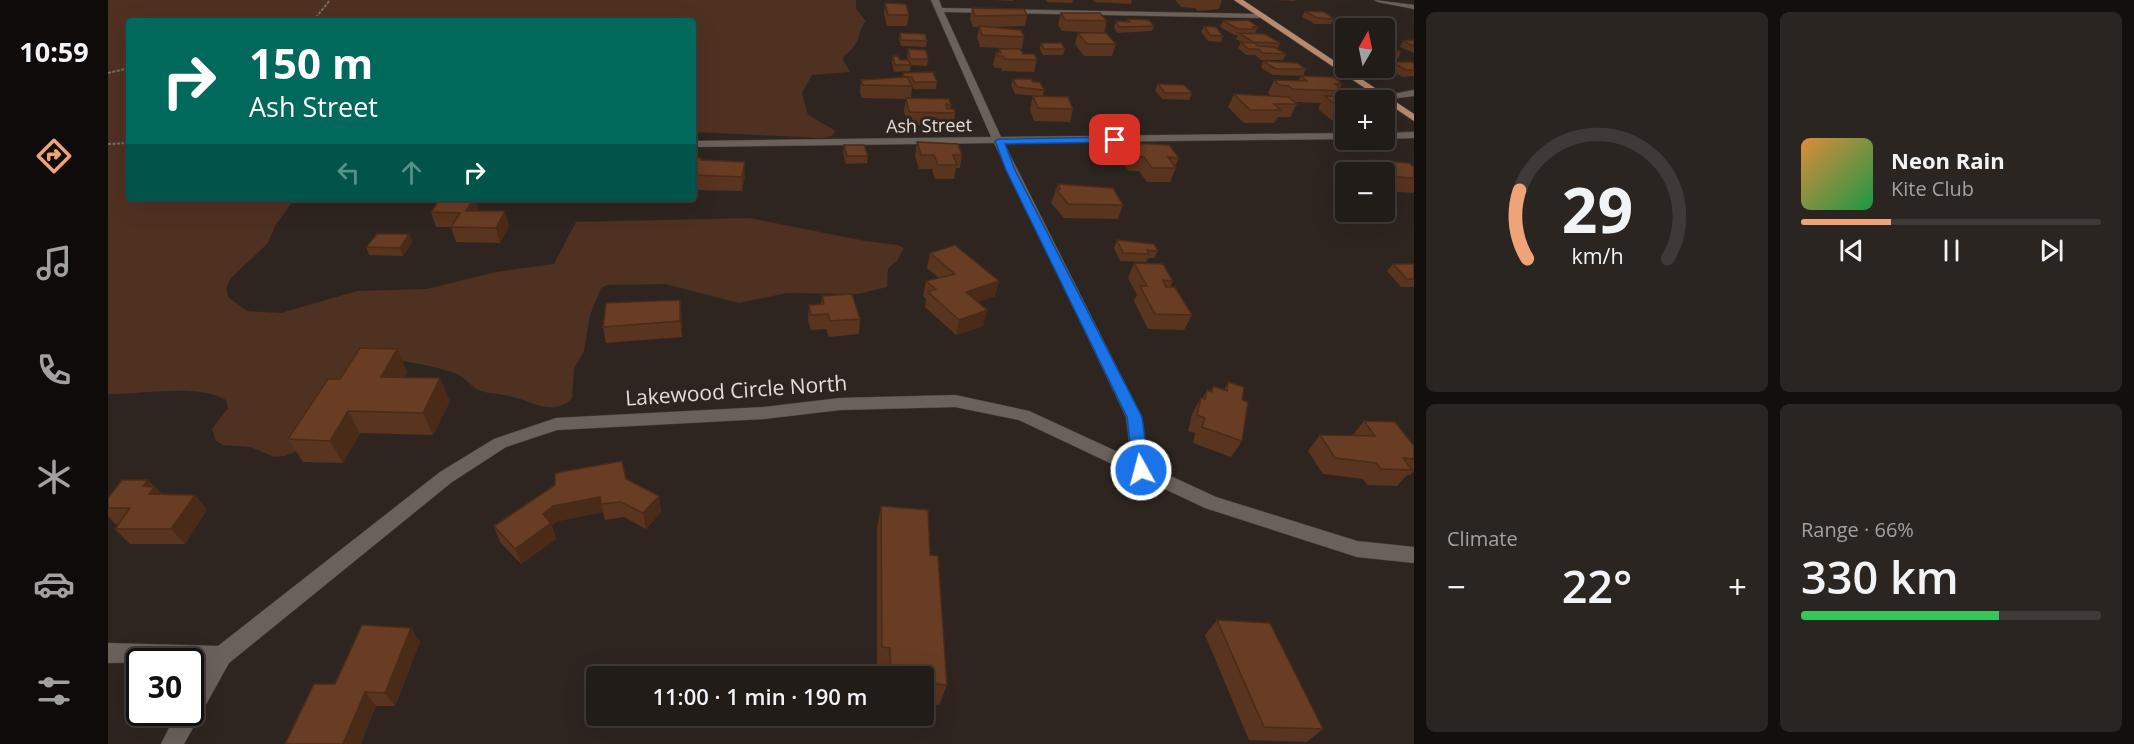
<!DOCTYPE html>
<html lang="en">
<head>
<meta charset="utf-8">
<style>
	body { margin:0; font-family:"Open Sans",sans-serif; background:#2a2521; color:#f1f3f6; height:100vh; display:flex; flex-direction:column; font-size:22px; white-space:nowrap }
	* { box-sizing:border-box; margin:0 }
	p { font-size:20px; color:#a2a1a2 }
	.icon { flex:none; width:33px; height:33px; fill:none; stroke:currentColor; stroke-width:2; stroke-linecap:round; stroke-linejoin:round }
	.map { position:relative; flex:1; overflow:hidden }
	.side { display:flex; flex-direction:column; gap:12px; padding:12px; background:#130f0d; width:720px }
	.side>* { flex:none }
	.banner { position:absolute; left:18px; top:18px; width:570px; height:183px; border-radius:6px; box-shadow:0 6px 24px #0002,0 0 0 2px #3f3a37; background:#00695c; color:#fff; overflow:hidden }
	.needle { width:39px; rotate:9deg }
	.controls { position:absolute; left:1227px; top:18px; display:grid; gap:12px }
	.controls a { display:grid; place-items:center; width:60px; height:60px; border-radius:6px; background:#221c18; box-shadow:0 6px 24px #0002,0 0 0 2px #3f3a37; font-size:30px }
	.speed { position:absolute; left:18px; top:648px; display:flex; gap:12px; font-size:30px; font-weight:700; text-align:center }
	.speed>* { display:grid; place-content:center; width:78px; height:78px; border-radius:50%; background:#221c18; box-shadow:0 6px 24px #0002,0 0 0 2px #3f3a37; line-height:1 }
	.speed .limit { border:3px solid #111; border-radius:9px; background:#fff; color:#111 }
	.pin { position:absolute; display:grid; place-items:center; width:51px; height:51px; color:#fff; margin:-26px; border-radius:12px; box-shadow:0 3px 9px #0006 }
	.me { position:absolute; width:66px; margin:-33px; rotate:353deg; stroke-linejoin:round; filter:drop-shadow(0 0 4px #0008) }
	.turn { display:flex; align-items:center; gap:21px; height:126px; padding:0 24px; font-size:27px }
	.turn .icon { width:78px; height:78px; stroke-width:2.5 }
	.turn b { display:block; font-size:42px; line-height:51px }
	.lanes { display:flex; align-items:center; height:57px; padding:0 24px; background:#0003; justify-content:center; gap:30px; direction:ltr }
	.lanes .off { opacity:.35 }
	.big { font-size:45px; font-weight:600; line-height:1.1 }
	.side .tile { flex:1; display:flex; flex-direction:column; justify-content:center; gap:9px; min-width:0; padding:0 21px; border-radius:9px; background:#2a2521 }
	.side .dial { align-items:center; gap:0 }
	.dial svg { height:156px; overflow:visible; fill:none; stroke:#3f3a37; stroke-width:7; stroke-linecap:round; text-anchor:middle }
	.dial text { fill:#f1f3f6; stroke:none }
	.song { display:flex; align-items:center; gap:18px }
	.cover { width:72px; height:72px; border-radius:9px; background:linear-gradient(135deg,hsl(30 70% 55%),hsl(140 70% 35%)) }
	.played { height:6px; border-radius:3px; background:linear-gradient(90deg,#efa378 30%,#3f3a37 30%) }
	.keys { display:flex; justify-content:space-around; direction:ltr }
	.heat { display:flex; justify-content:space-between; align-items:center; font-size:33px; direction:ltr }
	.charge { height:9px; border-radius:4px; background:linear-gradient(90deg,#34c759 66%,#3f3a37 0) }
	.side .tiles { flex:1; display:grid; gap:12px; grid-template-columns:repeat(2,1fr) }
	.trip { position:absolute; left:478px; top:666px; width:348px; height:60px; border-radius:6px; background:#221c18; box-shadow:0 6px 24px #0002,0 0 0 2px #3f3a37; font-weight:600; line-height:60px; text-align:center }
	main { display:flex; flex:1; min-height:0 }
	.menu { display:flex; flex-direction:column; width:108px; justify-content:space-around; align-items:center; background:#0e0b0a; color:#a2a1a2 }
	.menu .icon { width:42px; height:42px }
	.menu .selected { color:#efa378 }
	.menu b { font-size:27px; color:#f1f3f6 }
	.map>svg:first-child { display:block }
	.green { fill:#4f3121 }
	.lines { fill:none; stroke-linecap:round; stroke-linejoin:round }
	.street-casing { stroke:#47403c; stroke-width:1 }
	.secondary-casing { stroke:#47403c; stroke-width:1 }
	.primary-casing { stroke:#47403c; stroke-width:1 }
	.path { stroke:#756e69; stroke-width:2; stroke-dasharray:3 1.5; stroke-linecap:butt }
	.street { fill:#6b615b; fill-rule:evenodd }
	.secondary { fill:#6b615b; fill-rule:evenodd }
	.primary { fill:#ba8a6f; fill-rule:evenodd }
	.wall { fill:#59341e }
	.shaded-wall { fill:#492b18 }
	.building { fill:#683d23; stroke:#492b18; stroke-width:1.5 }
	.route { fill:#1a73e8; stroke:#114b97; stroke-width:1.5 }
	.labels { text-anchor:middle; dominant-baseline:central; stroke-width:6; stroke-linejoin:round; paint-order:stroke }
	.far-street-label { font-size:18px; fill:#e2ddd9; stroke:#2e2520 }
	.street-label { font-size:21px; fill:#e2ddd9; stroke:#2e2520 }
</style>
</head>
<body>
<main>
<nav class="menu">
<b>10:59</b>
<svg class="icon selected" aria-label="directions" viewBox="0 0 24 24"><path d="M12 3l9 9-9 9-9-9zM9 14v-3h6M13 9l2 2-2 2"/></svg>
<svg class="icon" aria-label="music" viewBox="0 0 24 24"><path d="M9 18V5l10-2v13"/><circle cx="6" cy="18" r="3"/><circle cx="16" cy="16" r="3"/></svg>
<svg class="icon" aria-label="phone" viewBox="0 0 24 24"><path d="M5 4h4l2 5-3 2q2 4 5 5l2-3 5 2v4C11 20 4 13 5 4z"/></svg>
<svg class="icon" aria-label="climate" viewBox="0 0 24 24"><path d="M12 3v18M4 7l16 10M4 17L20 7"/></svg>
<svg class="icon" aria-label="car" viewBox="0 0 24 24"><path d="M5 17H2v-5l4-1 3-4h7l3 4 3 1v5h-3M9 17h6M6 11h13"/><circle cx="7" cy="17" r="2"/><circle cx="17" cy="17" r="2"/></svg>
<svg class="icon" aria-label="filters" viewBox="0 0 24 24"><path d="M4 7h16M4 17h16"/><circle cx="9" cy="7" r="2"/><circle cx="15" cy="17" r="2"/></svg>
</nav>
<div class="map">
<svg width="1306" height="744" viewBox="0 0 1306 744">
	<rect width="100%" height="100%" fill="#2e2520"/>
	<path class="green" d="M0 0H748V9L758 21C746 37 756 40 736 56L735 60 742 72 704 75 694 93 700 115 728 131 724 136 713 138 585 132V21H21V198H187L167 226 160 243 122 279 118 289 121 298 139 311 173 313 249 291 319 289 388 272 446 264 468 222 642 218 757 241 790 245 796 248 789 261 780 268 779 287 750 294 679 293 631 303 557 284 500 285 493 288 482 315 476 351 466 369 464 398C446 417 426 402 405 397 395 394 383 394 373 391 364 388 357 377 347 373 322 365 296 360 270 359L199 447 177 456 166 457 143 447 115 445 108 441 104 429 120 408 118 400C88 383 35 395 0 394Z"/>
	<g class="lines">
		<defs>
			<g id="street">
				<polygon points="823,0 831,0 834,8 1154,14 1151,18 836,12 893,137 1238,133 1238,139 896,143 1034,417 1041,466 1108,497 1249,541 1306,547 1306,563 1249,557 1097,508 911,420 847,407 732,410 656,419 449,430 398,447 344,482 121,663 76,744 53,744 69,712 82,712 82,688 96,666 82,665 82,662 0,663 0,643 110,646 332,472 386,439 448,418 656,407 732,398 847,395 921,411 1023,458 1018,417 886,143 585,147 585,141 883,137"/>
				<polygon points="1266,0 1306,5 1306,9 1270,2"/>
				<polygon points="1306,132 1306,138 1276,139 1276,133"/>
			</g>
			<polygon id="secondary" points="1306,90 1306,96 1275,100 1270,97"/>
			<polygon id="primary" points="1126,0 1135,0 1306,114 1306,121"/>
		</defs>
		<use href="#street" class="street-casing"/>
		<use href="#secondary" class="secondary-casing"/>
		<use href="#primary" class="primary-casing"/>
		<g class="path">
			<polyline points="205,21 222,0"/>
			<polyline points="0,73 21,68"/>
			<polyline points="0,144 21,143"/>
		</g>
		<use href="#street" class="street"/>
		<use href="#secondary" class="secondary"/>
		<use href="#primary" class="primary"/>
	</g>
	<g class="wall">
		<polygon points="885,0 905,0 905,1"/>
		<polygon points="938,0 974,0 965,0 964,3 939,2"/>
		<polygon points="985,0 1024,0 1023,4 987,2"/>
		<polygon points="1067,0 1114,0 1111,9 1090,11 1087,8 1073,7"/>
		<polygon points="1165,0 1187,0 1187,1"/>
		<polygon points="777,3 801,15 799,26 779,26 776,14"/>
		<polygon points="864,8 919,15 917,26 884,27 916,37 914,49 912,49 915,54 929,60 926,72 894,71 893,68 887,68 885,65 888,52 890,52 891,49 910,49 872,47 869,37 871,27 865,27 862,19"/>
		<polygon points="1197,11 1226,19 1223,24 1207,24 1194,17"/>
		<polygon points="953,13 999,21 996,33 954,31 950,25"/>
		<polygon points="1020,19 1046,26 1044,31 1009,33 1006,27 1008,21 1019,22"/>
		<polygon points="1115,21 1150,27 1147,33 1146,34 1172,43 1169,49 1178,54 1175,60 1153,60 1147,55 1138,55 1130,48 1133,42 1128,39 1130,35 1127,35 1112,27"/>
		<polygon points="1096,26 1115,36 1113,42 1100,41 1093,32"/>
		<polygon points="1228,29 1238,29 1238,42 1225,35"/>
		<polygon points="792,33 819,41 818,47 793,46 791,39"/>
		<polygon points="970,33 1008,44 1004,56 976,56 967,44"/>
		<polygon points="1306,40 1306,53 1292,47 1295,41"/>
		<polygon points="933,43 957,49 955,55 935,55 932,49"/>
		<polygon points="1276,45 1293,52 1290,58 1276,58"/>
		<polygon points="800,49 820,59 819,66 803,65 802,71 786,72 784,62 785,56 792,60 800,60 799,56"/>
		<polygon points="1155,61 1198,69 1195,76 1165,75 1153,68"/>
		<polygon points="1284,62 1306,63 1306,76 1294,77 1281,68"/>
		<polygon points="795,73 829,82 828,89 805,89 803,83 804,86 803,98 843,105 842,109 847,113 845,126 799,125 796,111 798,99 754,98 752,93 753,80 794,77"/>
		<polygon points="1193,76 1234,84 1232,88 1235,91 1232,96 1238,100 1238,127 1231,126 1210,109 1213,103 1187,102 1189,104 1182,117 1170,117 1166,123 1136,123 1120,107 1126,94 1163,96 1160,93 1166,80 1190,81"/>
		<polygon points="905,79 925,82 936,90 935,96 965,109 962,122 926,121 922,109 925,96 929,96 907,94 903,85"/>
		<polygon points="1050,84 1084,93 1081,100 1054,99 1047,90"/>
		<polygon points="809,142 854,155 852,168 848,168 846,179 827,179 824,169 811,169 807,156"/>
		<polygon points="1024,143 1071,158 1067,167 1068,168 1062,182 1039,182 1031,171 1021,171 1010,159 1015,146 1023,146"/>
		<polygon points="736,145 760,156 759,163 738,164 735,152"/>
		<polygon points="585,158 594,160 637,162 637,176 634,191 585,190"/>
		<polygon points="1261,160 1306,167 1306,193 1276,191 1276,172 1242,172 1247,163 1259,164"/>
		<polygon points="950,184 1015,205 1010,219 956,218 943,203"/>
		<polygon points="367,198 371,211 401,226 392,243 348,242 343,227 328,227 323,212"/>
		<polygon points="301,234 304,242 295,256 261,255 258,247"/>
		<polygon points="1009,240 1050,251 1046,258 1040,258 1038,262 1012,261 1006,248"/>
		<polygon points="822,253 887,296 870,302 879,310 875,326 848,335 817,307 818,299 815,296 818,281 831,278 819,268"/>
		<polygon points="1026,263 1065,281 1062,287 1084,315 1076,330 1040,329 1026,301 1029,295 1020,278"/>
		<polygon points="1285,264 1306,264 1306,287 1293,287 1279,271"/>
		<polygon points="714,296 752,319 751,334 721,337 718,329 703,330 700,321 701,305 713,305"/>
		<polygon points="574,315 574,337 498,343 495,327"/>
		<polygon points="289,349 299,372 296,377 342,401 325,435 252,433 235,463 195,462 180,439 232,379"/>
		<polygon points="1120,382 1134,400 1134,441 1123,457 1085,443 1087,433 1080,431 1084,414 1093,398 1094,399 1099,390 1102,392 1105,386 1116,390"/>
		<polygon points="1256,421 1306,446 1306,471 1302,475 1299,475 1289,486 1259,485 1255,479 1215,474 1200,451 1212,435 1244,436"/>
		<polygon points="518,479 551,496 553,512 538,529 516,517 497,520 495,512 450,521 444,526 448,539 413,564 392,542 386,526"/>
		<polygon points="40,480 54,494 87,495 99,510 77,544 22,544 7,529 11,524 7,524 0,516 0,498"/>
		<polygon points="773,506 839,685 831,705 816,703 816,676 777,676 777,668 769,668 769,529"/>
		<polygon points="1109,620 1215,729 1199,742 1141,740 1097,635"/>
		<polygon points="312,642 287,706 268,706 227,684"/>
	</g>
	<g class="shaded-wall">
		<polygon points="637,162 637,176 634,191 634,177"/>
		<polygon points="366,198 367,198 371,211 358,211"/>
		<polygon points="397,211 401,226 392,243 388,228"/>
		<polygon points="301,234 304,242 295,256 292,248"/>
		<polygon points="891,281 887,296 855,308 858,292"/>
		<polygon points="572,300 574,315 574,337 572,321"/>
		<polygon points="879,310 875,326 848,335 851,320"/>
		<polygon points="289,349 299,372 284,399 273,377"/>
		<polygon points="332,378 342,401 325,435 315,413"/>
		<polygon points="240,411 252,433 235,463 222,441"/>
		<polygon points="40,480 46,488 47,487 61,502 55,510 35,486"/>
		<polygon points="87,495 99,510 77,544 63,529"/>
		<polygon points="551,496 553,512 538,529 535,513"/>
		<polygon points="492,497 495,512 450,521 444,526 448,539 413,564 407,549 435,514 445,506"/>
		<polygon points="303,628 312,642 287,706 277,693"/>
		<polygon points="257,692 268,706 253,744 235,744"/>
	</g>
	<g class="building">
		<polygon points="777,3 798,4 801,15 780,15"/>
		<polygon points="864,8 916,9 919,15 867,16"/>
		<polygon points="1197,11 1216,12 1226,19 1209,18"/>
		<polygon points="953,13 992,13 999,21 957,20"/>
		<polygon points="1020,19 1041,20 1046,26 1011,27 1008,21 1022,22"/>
		<polygon points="1140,20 1150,27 1145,27 1148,29 1130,29 1115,21"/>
		<polygon points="871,26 913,30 916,37 874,35"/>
		<polygon points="1096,26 1108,27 1115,36 1102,35"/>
		<polygon points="1228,29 1238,29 1238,34"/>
		<polygon points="792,33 817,34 819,41 793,40"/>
		<polygon points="970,33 998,33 1008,44 979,44"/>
		<polygon points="1131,33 1157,34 1172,43 1145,42"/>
		<polygon points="1306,40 1306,46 1295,41"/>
		<polygon points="1133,42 1146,43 1150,46 1166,47 1178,54 1155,53 1150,49 1140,49"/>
		<polygon points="933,43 953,43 957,49 936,49"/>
		<polygon points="1276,45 1293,52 1276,52"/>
		<polygon points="800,49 818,50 820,59 802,59"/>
		<polygon points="891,49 912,49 915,54 926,54 929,60 897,59 895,56 890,56 888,52 893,53"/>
		<polygon points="785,56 790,56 792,60 800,60 803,65 787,65"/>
		<polygon points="1155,61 1189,63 1198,69 1168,69"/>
		<polygon points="1284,62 1304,62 1306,63 1306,70 1298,70"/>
		<polygon points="825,72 829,82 806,82 804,77 796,77 795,73"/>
		<polygon points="1193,76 1226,77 1234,84 1227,84 1235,91 1184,89 1181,86 1171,85 1166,80 1199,81"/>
		<polygon points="799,77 804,86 755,85 753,80"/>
		<polygon points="905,79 923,79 925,82 932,82 936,90 909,87"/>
		<polygon points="1050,84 1076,85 1084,93 1057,93"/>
		<polygon points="1126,94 1180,97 1189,104 1166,104 1173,110 1142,110"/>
		<polygon points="925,96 960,97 965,109 930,108"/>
		<polygon points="1217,96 1243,97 1247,100 1238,100 1238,113"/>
		<polygon points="798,98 841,99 843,105 838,104 839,109 846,109 847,113 801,112"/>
		<polygon points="809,142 850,144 854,155 845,155 849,165 830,165 826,155 813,155"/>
		<polygon points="1024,143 1061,145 1071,158 1060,157 1068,168 1044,168 1036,157 1026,157 1015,146 1026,146"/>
		<polygon points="736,145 756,145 760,156 739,156"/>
		<polygon points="585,158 594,158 593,160 637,162 634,177 585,175"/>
		<polygon points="1261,160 1301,163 1306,167 1306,178 1276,176 1276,172 1257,172 1247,163 1265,164"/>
		<polygon points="950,184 1005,188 1015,205 960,204 948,189 952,189"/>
		<polygon points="337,198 366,198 358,211 397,211 388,228 343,227 352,213 323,212 332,199 337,199"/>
		<polygon points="269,234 301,234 292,248 258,247"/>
		<polygon points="1009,240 1046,244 1050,251 1039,250 1041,254 1015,253"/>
		<polygon points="847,245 891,281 858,292 879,310 851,320 820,292 828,289 818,281 847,274 822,253"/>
		<polygon points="1026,263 1055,264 1065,281 1055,280 1058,287 1067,287 1084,315 1047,314 1032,286 1039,286"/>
		<polygon points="1285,264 1306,264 1306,279 1299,279"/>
		<polygon points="744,294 752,319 722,321 720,314 703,315 701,305 716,304 714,296"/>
		<polygon points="572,300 572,321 495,327 498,303"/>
		<polygon points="252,348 289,349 273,377 332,378 315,413 240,411 222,441 180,439 220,379 232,379"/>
		<polygon points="1120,382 1136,387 1134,400 1140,402 1134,441 1094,427 1097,418 1089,415 1093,398 1097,399 1099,390 1104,392 1105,386 1119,391"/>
		<polygon points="1256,421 1287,422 1306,446 1306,459 1295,458 1304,470 1273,469 1268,463 1227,458 1212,435 1267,436"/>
		<polygon points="514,461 518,479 551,496 535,513 513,502 493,504 492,497 445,506 435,514 443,523 407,549 386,526 447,485 447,474 452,472"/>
		<polygon points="14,480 40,480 35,486 47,487 41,494 87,495 63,529 7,529 22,508 0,508 0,498"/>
		<polygon points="773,506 820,510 822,555 830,556 839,685 816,683 816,676 783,676 782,648 774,647"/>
		<polygon points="1109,620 1162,623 1215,729 1156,727"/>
		<polygon points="254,625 303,628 277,693 257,692 235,744 177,744 206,684 227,684"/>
	</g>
	<polygon class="route" points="1007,137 1010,138 1010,142 897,144 907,170 1034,417 1041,470 1033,476 1025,470 1019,417 898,170 887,141 891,139"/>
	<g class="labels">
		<g class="far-street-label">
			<text transform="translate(821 125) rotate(-1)">Ash Street</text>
		</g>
		<g class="street-label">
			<text transform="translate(628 390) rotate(-4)">Lakewood Circle North</text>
		</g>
	</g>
</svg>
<div class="controls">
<a><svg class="needle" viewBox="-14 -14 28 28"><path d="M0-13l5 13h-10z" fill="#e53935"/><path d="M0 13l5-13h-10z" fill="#a2a1a2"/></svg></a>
<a>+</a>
<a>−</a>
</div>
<div class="speed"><div class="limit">30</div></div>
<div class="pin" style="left:1007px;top:140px;background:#d93025"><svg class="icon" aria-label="arrive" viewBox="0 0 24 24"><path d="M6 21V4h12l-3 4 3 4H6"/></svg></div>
<svg class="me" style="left:1033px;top:470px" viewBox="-20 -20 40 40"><circle r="17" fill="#1a73e8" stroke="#fff" stroke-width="3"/><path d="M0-11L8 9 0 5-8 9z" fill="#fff"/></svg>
<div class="trip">11:00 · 1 min · 190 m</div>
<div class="banner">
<div class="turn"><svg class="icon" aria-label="right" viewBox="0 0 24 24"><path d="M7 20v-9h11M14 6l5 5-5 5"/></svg><div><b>150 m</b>Ash Street</div></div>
<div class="lanes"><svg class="icon off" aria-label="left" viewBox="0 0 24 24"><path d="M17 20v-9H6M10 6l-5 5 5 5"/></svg><svg class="icon off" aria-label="ahead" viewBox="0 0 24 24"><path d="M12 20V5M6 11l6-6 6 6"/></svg><svg class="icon" aria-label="right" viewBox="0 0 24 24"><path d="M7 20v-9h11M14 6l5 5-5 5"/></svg></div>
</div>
</div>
<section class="side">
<div class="tiles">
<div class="tile dial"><svg viewBox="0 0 100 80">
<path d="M14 69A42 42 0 1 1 86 69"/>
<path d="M14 69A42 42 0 0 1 10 34" stroke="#efa378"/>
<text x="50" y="56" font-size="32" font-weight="700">29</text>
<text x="50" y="72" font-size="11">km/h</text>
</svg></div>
<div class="tile">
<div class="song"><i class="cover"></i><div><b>Neon Rain</b><p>Kite Club</p></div></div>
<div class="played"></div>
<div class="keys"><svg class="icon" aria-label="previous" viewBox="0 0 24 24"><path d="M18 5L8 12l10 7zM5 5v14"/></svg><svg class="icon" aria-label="pause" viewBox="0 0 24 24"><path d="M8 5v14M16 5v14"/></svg><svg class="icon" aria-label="next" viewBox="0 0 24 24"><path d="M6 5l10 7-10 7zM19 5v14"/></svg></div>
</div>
<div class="tile"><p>Climate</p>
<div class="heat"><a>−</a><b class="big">22°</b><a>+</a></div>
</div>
<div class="tile"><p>Range · 66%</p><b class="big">330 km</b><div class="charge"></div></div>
</div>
</section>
</main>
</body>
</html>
